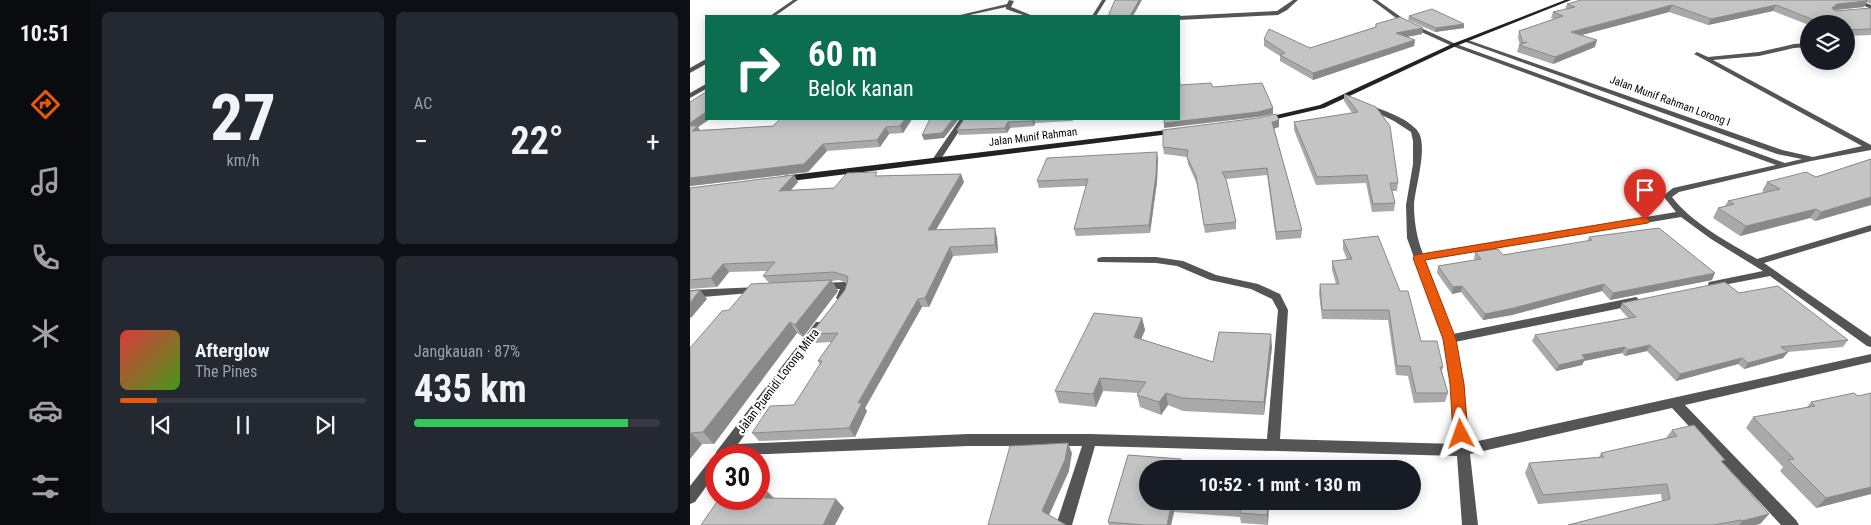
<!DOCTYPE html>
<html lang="id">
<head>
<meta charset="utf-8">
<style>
	body { margin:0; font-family:"Roboto Condensed",sans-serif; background:#242831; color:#f1f3f6; height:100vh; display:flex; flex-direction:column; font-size:19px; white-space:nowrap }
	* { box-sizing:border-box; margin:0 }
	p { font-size:16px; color:#9ea1a6 }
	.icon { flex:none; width:28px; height:28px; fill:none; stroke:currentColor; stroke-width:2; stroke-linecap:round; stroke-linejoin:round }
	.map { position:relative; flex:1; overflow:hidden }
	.side { display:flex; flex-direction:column; gap:12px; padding:12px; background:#0d0f14; width:600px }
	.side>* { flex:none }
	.top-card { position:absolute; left:15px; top:15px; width:475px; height:105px; border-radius:0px; box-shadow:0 2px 12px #0003; background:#0b6e4f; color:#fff; overflow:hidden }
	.buttons { position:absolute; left:1110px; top:15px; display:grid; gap:10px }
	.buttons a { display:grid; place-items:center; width:55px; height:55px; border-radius:50%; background:#171b24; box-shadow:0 2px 12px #0003; font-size:25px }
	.speed { position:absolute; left:15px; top:445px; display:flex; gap:10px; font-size:25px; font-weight:700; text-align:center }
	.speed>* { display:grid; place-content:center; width:65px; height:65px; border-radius:50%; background:#171b24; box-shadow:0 2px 12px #0003; line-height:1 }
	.speed .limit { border:8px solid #d22; background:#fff; color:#111 }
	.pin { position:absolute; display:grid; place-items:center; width:42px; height:42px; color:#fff; margin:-51px -21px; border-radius:50% 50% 50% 0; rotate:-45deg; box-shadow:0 0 5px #0007 }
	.pin .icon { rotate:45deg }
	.me { position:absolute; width:55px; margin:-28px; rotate:356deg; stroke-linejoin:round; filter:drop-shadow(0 0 4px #0008) }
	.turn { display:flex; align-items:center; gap:18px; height:105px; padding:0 20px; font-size:22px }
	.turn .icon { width:65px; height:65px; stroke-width:2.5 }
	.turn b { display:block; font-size:35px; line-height:42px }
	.big { font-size:38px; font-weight:700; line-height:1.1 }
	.side .card { flex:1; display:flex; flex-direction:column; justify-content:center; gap:8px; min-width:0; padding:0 18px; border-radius:8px; background:#242831 }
	.side .dial { align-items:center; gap:0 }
	.dial b { font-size:65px; line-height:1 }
	.song { display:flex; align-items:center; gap:15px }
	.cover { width:60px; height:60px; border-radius:8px; background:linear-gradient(135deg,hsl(0 70% 55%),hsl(100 70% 35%)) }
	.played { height:5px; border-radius:2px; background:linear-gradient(90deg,#ea580c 15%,#363941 15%) }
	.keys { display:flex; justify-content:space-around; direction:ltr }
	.heat { display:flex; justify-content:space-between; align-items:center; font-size:28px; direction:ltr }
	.charge { height:8px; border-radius:4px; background:linear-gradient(90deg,#34c759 87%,#363941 0) }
	.side .tiles { flex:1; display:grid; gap:12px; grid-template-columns:repeat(2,1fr) }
	.trip { position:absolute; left:449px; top:460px; width:282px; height:50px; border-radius:25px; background:#171b24; box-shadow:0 2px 12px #0003; font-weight:700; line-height:50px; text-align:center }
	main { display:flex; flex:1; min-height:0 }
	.tab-bar { display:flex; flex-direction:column; width:90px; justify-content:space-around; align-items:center; background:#090b0e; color:#9ea1a6 }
	.tab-bar .icon { width:35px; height:35px }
	.tab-bar .current { color:#ea580c }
	.tab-bar b { font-size:22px; color:#f1f3f6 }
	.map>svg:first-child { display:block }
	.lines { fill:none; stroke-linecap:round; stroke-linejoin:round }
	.street { fill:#555; fill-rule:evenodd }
	.secondary { fill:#222; fill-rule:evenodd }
	.wall { fill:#a9a9a9 }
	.shaded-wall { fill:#898989 }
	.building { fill:#c4c4c4; stroke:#898989 }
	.route { fill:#ea580c; stroke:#983908 }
	.labels { text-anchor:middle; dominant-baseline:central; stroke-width:4.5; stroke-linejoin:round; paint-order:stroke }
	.far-street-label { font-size:11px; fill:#000; stroke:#fff }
	.street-label { font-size:12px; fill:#000; stroke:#fff }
</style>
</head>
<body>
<main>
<nav class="tab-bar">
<b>10:51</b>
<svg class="icon current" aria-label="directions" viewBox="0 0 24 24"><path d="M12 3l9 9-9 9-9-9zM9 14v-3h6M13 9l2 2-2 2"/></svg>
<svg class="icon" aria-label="music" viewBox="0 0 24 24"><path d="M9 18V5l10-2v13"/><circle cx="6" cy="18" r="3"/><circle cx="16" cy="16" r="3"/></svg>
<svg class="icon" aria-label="phone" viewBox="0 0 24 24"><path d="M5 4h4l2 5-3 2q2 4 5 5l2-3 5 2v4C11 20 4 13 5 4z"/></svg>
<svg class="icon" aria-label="climate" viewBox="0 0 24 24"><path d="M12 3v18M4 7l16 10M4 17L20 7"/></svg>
<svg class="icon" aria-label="car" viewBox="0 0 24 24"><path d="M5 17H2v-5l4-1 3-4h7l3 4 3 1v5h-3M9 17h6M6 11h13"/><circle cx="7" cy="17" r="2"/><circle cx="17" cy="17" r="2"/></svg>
<svg class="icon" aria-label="filters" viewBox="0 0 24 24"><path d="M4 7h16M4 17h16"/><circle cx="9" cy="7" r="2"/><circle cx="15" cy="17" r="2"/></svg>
</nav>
<section class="side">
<div class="tiles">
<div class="card dial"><b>27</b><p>km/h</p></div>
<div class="card"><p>AC</p>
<div class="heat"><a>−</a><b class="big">22°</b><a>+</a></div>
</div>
<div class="card">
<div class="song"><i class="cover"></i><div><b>Afterglow</b><p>The Pines</p></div></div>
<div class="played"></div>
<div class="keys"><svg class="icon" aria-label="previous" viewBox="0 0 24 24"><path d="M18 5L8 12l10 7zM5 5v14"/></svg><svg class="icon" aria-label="pause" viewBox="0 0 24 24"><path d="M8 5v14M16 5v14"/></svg><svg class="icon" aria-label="next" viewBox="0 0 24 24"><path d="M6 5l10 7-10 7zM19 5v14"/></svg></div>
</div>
<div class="card"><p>Jangkauan · 87%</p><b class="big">435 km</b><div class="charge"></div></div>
</div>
</section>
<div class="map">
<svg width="1181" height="525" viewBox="0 0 1181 525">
	<rect width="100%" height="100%" fill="#fff"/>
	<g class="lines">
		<g class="street">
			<polygon points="103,0 108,0 85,16 80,16"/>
			<polygon points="319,0 324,1 321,7 343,16 336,16 316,9 316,7 275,16 266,16 317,4"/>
			<polygon points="412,0 416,0 406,16 402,16"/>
			<polygon points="603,0 608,0 597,10 588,15 489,20 489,16 587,11"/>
			<path d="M682 0H687L718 22 766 44 1095 163 1112 159 1087 154 773 41 778 40 1092 150 1123 157 1172 146 1004 54 1007 52 1018 57 1069 52 1104 44 1119 43V47L1104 48 1069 56 1023 60 1181 145V150L1121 161 989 192 982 197C1003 224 1038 242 1067 259L1181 225V231L1074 263 1181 337V347L1177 346 1080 276 1023 287 1019 286 1018 284 1019 282 1073 271 1021 239 991 217 735 260 763 334 946 297 951 301 946 305 765 342 773 384 779 443 1181 354V362L995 405 1106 520 1109 525H1091L982 408 780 454 788 525H772L767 456 405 446 382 525H366L392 446H278L26 456V473L5 502 0 504V486L21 459 25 457 26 452 126 322H134L136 325 134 328 48 444 278 434H400L577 439 588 310 582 299 561 289 520 280 487 266 466 263 408 262 407 260 408 258 412 257H466L493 261 526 275 568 284 590 294 598 310 590 439 766 444 761 384 753 339 717 238 716 205 723 164V141L721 132 704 121 673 106V104H677C694 111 713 116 726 129 740 142 725 187 724 205 724 222 727 239 733 254L986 212 973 196 983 188 1086 165 762 46 714 24Z"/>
			<polygon points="1163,0 1169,0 1181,5 1181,9"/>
			<polygon points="16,59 16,64 0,73 0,68"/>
			<polygon points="16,84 16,89 0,98 0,93"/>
			<polygon points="270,119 277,119 249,162 243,162 242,160"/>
			<polygon points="154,282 158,283 161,290 155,301 151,302 146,298 150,289 131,289 126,286 131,283"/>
			<polygon points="69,287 73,288 74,290 73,292 0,298 0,290"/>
		</g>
		<g class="secondary">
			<polygon points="875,0 881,0 766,46 634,108 574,122 570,120 574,118 630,105 762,44"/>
			<polygon points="485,129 489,131 488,133 93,182 89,179 93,176"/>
		</g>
	</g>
	<g class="wall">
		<polygon points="891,0 1181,0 1181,4 1177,2 1174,7 1145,10 1145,11 1181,8 1181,35 1156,36 1156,24 1119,24 1119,25 1083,11 1018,25 979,12 892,35 905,47 863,64 827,52 829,45 830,45 828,38 829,31 864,19 861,18 863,12 875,9 877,4"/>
		<polygon points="719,16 774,28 745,32 718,20"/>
		<polygon points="686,24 733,28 732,34 717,37 725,40 724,46 623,80 590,61 590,56 574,46 574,39 620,48 685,27"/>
		<polygon points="654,94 686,107 708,183 707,191 702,191 705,203 704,211 682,212 676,183 626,185 604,130 604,122 662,113 654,101"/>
		<polygon points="0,102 16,119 20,119 8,127 10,130 83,126 90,119 222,119 213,133 199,134 190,147 137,151 118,172 0,186"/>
		<polygon points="274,119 383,119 383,121 345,123 344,126 320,128 317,133 269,135 267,130"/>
		<polygon points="589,127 584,128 612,230 611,238 586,240 577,175 536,179 546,222 546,229 515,233 507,184 498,164 497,157 474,154 473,147"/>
		<polygon points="468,159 467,182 460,233 386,236 384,229 396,186 349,188 347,181"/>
		<polygon points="1181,159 1181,205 1125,221 1120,218 1050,236 1023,218 1028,208 1035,206 1038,201 1074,192 1072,191 1077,182 1126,177"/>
		<polygon points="104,175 108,182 101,190 144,188 189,176 274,182 246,230 307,237 308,253 263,256 239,307 232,307 175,408 177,411 165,437 69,441 62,433 104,405 130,364 128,361 141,342 126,343 121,334 155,290 157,283 149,280 142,281 148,291 113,337 107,333 24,444 12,444 0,459 0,348 39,310 79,283 73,276 77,271 39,272 27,287 0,289 0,188"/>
		<polygon points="899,237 1022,280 920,300 912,291 822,315 793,320 771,292 762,294 747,273 748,266 785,260 784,259 785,252 813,255 897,241"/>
		<polygon points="653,240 731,341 753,367 752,371 758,393 755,402 724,403 718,376 706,375 698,320 632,319 629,293 630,284 646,284 642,270 642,261 657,260 653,249"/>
		<polygon points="1049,293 1158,340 1153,347 1098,352 1093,358 1054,369 1048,364 986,381 957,351 935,356 932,353 894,361 892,365 866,371 842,341 845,335 938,318 930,309 932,303"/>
		<polygon points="452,318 455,330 451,339 523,362 582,347 574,415 493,411 478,405 471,415 450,407 447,395 448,393 413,391 406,407 369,403 365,391"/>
		<polygon points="1168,396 1181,494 1126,508 1090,471 1093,467 1056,428 1063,417 1117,407 1121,402"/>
		<polygon points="982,430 1033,463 1079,514 1070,524 1065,525 878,525 972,501 971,494 848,504 835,473 839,463 909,457 911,453 976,438"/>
		<polygon points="438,455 491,459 493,466 542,469 458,469 458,501 579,501 578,525 551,523 550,517 484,512 481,525 419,525 418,522"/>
	</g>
	<g class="shaded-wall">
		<polygon points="449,0 452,0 443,16 440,16"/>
		<polygon points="1177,1 1174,7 1144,10 1142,8 1147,4"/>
		<polygon points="982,5 979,12 880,38 881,32"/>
		<polygon points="1086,5 1083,11 1018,25 1021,19"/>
		<polygon points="774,24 774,28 745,32 746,28"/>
		<polygon points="733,28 732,34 705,39 706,33"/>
		<polygon points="725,40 724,46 623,80 623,73"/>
		<polygon points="907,40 905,47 863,64 865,57"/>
		<polygon points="583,108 583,114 568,117 474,128 474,123"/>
		<polygon points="16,112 16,119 20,119 8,127 12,133 0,133 0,123"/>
		<polygon points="215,119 222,119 213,133 210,126"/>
		<polygon points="263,119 269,119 254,138 234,140 232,135"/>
		<polygon points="343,119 344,119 345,123 344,126 342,121"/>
		<polygon points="589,120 589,127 583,129 582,122"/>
		<polygon points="318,122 320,128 317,133 315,128"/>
		<polygon points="196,127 199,134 190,147 187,140"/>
		<polygon points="133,144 137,151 118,172 0,186 0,178"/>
		<polygon points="467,152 468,159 467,182 460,233 459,225"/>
		<polygon points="271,174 274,182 241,238 238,230"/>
		<polygon points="104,175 108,182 93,199 89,191"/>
		<polygon points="1181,197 1181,205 1125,221 1131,212"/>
		<polygon points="1126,209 1120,218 1050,236 1056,226"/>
		<polygon points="305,228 307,237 308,253 305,245"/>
		<polygon points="260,247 263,256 239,307 235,298"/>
		<polygon points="33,264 39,272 27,287 21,278"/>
		<polygon points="1025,273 1022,280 920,300 923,293"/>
		<polygon points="141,280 148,291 113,337 105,325"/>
		<polygon points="914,284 912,291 822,315 793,320 795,314"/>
		<polygon points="772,286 771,292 762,294 763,287"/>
		<polygon points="10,290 17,299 1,318 0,317 0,303"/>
		<polygon points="228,299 232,307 175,408 177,411 165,437 159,428 168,403"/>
		<polygon points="452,318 455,330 447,349 444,337"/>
		<polygon points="100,322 107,333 24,444 13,432"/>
		<polygon points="581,334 582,347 574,415 574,402"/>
		<polygon points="960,345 957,351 935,356 938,350"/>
		<polygon points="935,347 932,353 894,361 892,365 866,371 869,365 892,355"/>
		<polygon points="1098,352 1093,358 1054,369 1058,363"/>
		<polygon points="1052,358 1048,364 986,381 990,374"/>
		<polygon points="410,378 413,391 406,407 403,394"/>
		<polygon points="476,393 478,405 471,415 469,402"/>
		<polygon points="1,433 12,444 0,459 0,434"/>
		<polygon points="378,443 382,453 379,471 356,522 352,511"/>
		<polygon points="1181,487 1181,494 1126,508 1136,498"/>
		<polygon points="78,492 87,501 74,498"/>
		<polygon points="146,499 154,508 145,525 133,525"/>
		<polygon points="578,501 579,501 578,525 577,515"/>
		<polygon points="482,502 484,512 481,525 477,525"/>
		<polygon points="1079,514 1070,524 1065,525 1049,525 1052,521"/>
	</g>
	<g class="building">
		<polygon points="425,0 449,0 440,16 418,16"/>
		<polygon points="891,0 1175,0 1177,1 1147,4 1142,8 1145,11 1181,8 1181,29 1156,30 1156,24 1134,24 1086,5 1021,19 982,5 881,32 907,40 865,57 829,45 837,42 833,43 829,31 873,16 863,12 885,7 877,4"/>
		<polygon points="742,9 774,24 746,28 719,16"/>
		<polygon points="710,17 733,28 706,33 725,40 623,73 590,55 595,53 574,39 579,29 620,48 686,27 686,24"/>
		<polygon points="489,67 490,85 521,83 523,87 572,83 583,108 568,112 474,123 474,119 489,119"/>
		<polygon points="16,92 16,112 0,123 0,102"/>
		<polygon points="654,94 686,107 700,126 708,183 700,183 705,203 683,204 677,175 627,177 604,122 668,112"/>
		<polygon points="586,114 589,120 582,122 612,230 586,232 577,168 532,172 536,179 546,222 514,225 506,176 497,157 498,150 473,147 473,130 568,118"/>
		<polygon points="90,119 215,119 210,126 196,127 187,140 133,144 114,164 0,178 0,126 8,126 2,131 83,126"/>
		<polygon points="240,119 263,119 252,133 232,135"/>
		<polygon points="274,119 343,119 342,121 318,122 315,128 267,130"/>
		<polygon points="467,152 466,175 459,225 384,229 398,179 347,181 357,158"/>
		<polygon points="1181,159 1181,197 1131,212 1126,209 1056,226 1028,208 1044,204 1038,201 1090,189 1077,182 1116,172 1126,177"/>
		<polygon points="187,172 185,176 271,174 238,230 305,228 305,245 260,247 235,298 228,299 168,403 172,403 159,428 62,433 80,406 104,405 132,361 128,361 148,333 121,334 155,290 158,279 157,276 144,272 73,276 85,262 33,264 21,278 0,280 0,188 104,175 89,191 144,188 157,173"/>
		<polygon points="969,228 1025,273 923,293 914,284 824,308 795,314 772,286 763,287 748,266 791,259 785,252 808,249 813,255 902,240 899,237"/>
		<polygon points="688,236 710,291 718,291 731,341 747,341 753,367 750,367 758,393 726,393 720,366 707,366 699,310 632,310 630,284 649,284 642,261 662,259 653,240"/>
		<polygon points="141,280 105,325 100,322 13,432 1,433 0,434 0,348 32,311 39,310 61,284"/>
		<polygon points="1035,282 1049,293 1088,286 1158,340 1091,347 1098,352 1058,363 1052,358 990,374 960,345 938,350 935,347 892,355 895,359 869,365 845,335 946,317 932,303"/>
		<polygon points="10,290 0,303 0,291"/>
		<polygon points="404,313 452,318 444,337 523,362 529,332 581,334 574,402 492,398 476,393 469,402 447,395 456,382 410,378 403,394 365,391"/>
		<polygon points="1164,393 1168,396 1181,393 1181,487 1136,498 1098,460 1104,459 1063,417 1125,406 1121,402"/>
		<polygon points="1004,425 1035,460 1031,461 1079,514 1052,521 1051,520 1023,525 878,525 980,499 977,484 853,495 839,463 914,457 911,453 987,436 982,430"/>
		<polygon points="378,443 375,460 352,511 376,525 298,525 320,446"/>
		<polygon points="438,455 491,459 490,466 542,469 458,469 458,501 578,501 577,515 550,513 551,507 482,502 477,525 454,525 418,522"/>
		<polygon points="69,492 78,492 74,498 146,499 133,525 11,525 29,499 69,499"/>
	</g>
	<polygon class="route" points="955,217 960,220 958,223 735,260 766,339 774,384 778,434 776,438 771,440 765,438 763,434 760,384 753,339 723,258 725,255"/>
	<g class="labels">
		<g class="far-street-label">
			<text transform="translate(980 101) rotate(20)">Jalan Munif Rahman Lorong I</text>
			<text transform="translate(343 137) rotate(-7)">Jalan Munif Rahman</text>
		</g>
		<g class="street-label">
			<text transform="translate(88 381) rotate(-53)">Jalan Puenidi Lorong Mitra</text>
		</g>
	</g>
</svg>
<div class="buttons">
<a><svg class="icon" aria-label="layers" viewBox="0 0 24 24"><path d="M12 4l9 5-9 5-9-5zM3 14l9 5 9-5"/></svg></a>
</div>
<div class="speed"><div class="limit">30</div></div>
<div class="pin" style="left:955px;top:220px;background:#d93025"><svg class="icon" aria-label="arrive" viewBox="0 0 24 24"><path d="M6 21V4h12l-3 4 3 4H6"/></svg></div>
<svg class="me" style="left:771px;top:434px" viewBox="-20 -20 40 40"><path d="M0-17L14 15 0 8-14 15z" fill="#ea580c" stroke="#fff" stroke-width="4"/></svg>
<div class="trip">10:52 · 1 mnt · 130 m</div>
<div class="top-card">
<div class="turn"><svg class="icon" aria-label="right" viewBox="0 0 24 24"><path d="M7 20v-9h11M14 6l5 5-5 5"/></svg><div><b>60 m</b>Belok kanan</div></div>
</div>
</div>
</main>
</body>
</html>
